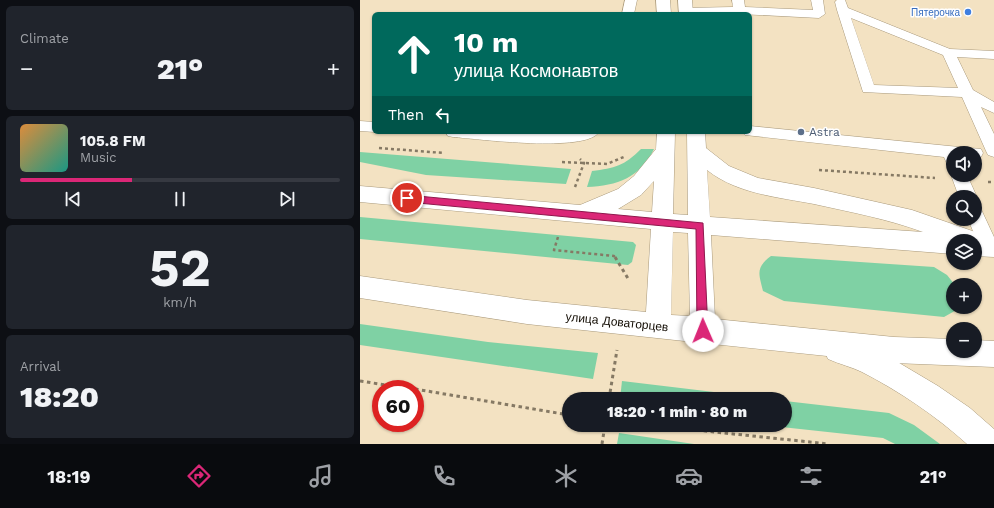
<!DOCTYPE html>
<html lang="en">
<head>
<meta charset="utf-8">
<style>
	body { margin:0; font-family:"Work Sans",sans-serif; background:#20242c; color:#f1f3f6; height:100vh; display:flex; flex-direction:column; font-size:15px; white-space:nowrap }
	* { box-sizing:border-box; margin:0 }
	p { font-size:13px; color:#9ea1a6 }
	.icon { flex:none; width:22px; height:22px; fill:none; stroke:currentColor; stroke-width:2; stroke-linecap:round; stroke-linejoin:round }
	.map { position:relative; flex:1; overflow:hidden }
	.details { display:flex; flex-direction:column; gap:6px; padding:6px; background:#0d0f14; width:360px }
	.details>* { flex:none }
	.top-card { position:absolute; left:12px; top:12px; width:380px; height:122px; border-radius:6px; box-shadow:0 1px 3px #0004; background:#00695c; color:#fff; overflow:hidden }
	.tools { position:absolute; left:586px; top:146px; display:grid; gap:8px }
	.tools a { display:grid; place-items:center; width:36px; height:36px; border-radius:50%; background:#171b24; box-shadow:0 1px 3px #0004; font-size:20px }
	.speed { position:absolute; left:12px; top:380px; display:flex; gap:8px; font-size:20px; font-weight:700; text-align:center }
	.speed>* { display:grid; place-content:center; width:52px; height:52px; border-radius:50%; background:#171b24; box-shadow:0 1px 3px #0004; line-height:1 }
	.speed .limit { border:6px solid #d22; background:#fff; color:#111 }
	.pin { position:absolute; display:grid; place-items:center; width:34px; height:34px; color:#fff; margin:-17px; border:2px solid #fff; border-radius:50%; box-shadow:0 1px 4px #0007 }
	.me { position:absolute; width:44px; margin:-22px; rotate:359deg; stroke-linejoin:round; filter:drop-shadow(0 0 3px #0008) }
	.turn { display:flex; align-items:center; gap:14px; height:84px; padding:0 16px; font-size:18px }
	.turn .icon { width:52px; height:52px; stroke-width:2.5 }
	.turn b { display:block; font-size:28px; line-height:34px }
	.then { display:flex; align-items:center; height:38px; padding:0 16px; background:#0003; gap:8px; font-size:15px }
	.big { font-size:30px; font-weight:800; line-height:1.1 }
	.details .tile { flex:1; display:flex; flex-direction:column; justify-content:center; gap:6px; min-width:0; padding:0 14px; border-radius:6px; background:#20242c }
	.details .dial { align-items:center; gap:0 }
	.dial b { font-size:52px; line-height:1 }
	.song { display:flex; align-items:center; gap:12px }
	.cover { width:48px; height:48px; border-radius:6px; background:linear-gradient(135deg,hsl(30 70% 55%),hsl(170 70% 35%)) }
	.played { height:4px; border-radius:2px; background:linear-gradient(90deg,#db2777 35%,#363941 35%) }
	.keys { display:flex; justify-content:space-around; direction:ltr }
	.heat { display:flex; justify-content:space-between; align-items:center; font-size:22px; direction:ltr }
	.trip { position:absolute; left:202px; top:392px; width:230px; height:40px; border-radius:20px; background:#171b24; box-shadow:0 1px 3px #0004; font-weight:800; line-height:40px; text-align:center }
	.tabs { display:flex; height:64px; justify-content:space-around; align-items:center; background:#090b0e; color:#9ea1a6 }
	.tabs .icon { width:28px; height:28px }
	.tabs .on { color:#db2777 }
	.tabs b { font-size:18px; color:#f1f3f6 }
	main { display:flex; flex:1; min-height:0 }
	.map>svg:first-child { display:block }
	.green { fill:#7fd1a4 }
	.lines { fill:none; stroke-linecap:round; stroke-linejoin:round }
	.lane-casing { stroke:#a9997b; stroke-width:1 }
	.secondary-casing { stroke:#a9997b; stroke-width:1 }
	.primary-casing { stroke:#a9997b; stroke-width:1 }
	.path-far1 { stroke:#857964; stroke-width:2.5; stroke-dasharray:3 3; stroke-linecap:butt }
	.path { stroke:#857964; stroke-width:3; stroke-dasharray:3.5 3.5; stroke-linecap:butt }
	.lane { fill:#fff; fill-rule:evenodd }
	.secondary { fill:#fff; fill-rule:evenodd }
	.primary { fill:#fff; fill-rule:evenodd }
	.route { fill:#db2777; stroke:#8e194d }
	.shop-dot { fill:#3f7fe0; stroke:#fff; stroke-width:1.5 }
	.service-dot { fill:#5c6f8a; stroke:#fff; stroke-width:1.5 }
	.labels { text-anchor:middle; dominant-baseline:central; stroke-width:3; stroke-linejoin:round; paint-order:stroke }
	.far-shop-label { font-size:10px; fill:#366cbe; stroke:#fff; text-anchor:end }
	.service-label { font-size:12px; fill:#4e5e75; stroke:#fff; text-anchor:start }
	.street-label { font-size:12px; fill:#120c03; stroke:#fff }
</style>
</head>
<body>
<main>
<section class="details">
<div class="tile"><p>Climate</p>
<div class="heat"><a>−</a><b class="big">21°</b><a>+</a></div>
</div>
<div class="tile">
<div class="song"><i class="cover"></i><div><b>105.8 FM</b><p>Music</p></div></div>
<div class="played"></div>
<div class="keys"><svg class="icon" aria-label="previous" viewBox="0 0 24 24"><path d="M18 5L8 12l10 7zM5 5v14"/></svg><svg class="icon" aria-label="pause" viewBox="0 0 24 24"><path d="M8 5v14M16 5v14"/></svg><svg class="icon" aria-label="next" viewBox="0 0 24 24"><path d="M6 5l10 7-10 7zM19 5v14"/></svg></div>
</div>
<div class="tile dial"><b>52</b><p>km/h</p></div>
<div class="tile"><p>Arrival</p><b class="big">18:20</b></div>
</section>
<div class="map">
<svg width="634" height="444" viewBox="0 0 634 444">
	<rect width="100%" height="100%" fill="#f3e2c2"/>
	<g class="green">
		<path d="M281 149H294C281 177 257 186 227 187L232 171C255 168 264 166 281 149Z"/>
		<polygon points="0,152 211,169 206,184 66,175 0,162"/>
		<polygon points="0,217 273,242 276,245 272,262 268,265 0,239"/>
		<path d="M411 256 574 267 587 275 595 285H593V307L600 308 584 317 424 301 403 291C399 274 395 268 411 256Z"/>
		<polygon points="0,324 128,342 238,353 233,379 0,345"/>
		<polygon points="262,381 412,399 260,399"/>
		<polygon points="425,401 529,413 554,425 580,444 535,444 523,438 403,425 425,425"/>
		<polygon points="259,433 334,444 257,444"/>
	</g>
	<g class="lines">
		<defs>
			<g id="lane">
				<polygon points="265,0 277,0 274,14 262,14"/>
				<polygon points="372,0 384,0 385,7 453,10 451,0 463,0 465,14 459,18 380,14 321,14 320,12 326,8 373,7"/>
				<path d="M477 0H485L488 8 590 49 634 51V59L597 57 613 90 634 102V113L621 107 634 134V157L628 155 626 151 602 97 503 92 477 10 475 2ZM491 18 583 55 598 88 514 85Z"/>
				<polygon points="0,121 14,122 15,132 0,131"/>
				<polygon points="390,126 589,146 621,149 623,153 621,157 615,159 615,153 593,153 593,166 587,164 584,157 385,135 383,132 390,132"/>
				<path d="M85 132H239C226 153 118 139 93 137L88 136Z"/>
				<polygon points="593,171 593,175 607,175 617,197 615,200 615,197 599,197 591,175"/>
				<polygon points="615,207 621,209 634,237 634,253 629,255 622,253 608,219 615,219"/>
			</g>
			<path id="secondary" d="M477 337 519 351 578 386 610 408 634 429V444H607C576 416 539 391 502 372 492 367 479 364 468 359L464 350 468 341Z"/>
			<g id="primary">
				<polygon points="296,0 310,0 311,14 297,14"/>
				<polygon points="318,0 332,0 333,14 319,14"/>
				<path d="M297 132H315L313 214 328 215 327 132H345L346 148 369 166 398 178 454 188 552 210 621 234 622 237H634V257L615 256V241H593V254L351 235 355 319 534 337 593 339V351H615V340L634 341V367L534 363 343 343 167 324 0 298V276L167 300 286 312 291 229 0 202V186L220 205 258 189 274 176 296 149ZM347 170C377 194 418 197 454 204 490 212 528 219 563 232L350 217ZM294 181 292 212 258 209 281 195ZM313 232 328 233 330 316 311 315Z"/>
			</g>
		</defs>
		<use href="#lane" class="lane-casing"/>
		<use href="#secondary" class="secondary-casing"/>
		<use href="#primary" class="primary-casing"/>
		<g class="path-far1">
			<polyline points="19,148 84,153"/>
			<polyline points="202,162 247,164 266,156"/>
			<polyline points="459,170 575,178"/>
			<polyline points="628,182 634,182"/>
			<polyline points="215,187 224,163 220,159"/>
			<polyline points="198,237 194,250 254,256 255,258"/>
		</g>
		<g class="path">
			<polyline points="255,257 269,280"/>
			<polyline points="0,381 52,389"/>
			<polyline points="55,389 209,415"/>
			<polyline points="249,399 257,350"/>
			<polyline points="288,425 469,444"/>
			<polyline points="242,444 245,425"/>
		</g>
		<use href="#lane" class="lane"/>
		<use href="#secondary" class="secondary"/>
		<use href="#primary" class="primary"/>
	</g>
	<polygon class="route" points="47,195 343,223 348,331 346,334 343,336 339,334 337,331 336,229 47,202 43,198"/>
	<circle class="shop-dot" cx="608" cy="12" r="4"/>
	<circle class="service-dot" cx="441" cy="132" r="4"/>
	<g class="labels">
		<g class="far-shop-label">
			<text x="600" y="12">Пятерочка</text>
		</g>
		<g class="service-label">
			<text x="449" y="132">Astra</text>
		</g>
		<g class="street-label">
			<text transform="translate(257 322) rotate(6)">улица Доваторцев</text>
		</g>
	</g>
</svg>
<div class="tools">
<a><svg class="icon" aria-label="sound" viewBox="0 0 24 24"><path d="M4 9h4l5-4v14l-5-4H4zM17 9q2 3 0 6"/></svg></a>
<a><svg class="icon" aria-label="search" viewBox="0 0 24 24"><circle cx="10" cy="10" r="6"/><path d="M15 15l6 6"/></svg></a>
<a><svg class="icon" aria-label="layers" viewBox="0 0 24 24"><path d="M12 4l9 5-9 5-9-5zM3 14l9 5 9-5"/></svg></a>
<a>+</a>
<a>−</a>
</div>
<div class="speed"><div class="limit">60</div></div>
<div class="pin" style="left:47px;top:198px;background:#d93025"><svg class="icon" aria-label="arrive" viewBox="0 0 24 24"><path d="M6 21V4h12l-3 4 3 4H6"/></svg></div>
<svg class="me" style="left:343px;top:331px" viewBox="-20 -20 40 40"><circle r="19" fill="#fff"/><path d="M0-13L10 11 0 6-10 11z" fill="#db2777"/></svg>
<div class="trip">18:20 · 1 min · 80 m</div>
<div class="top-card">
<div class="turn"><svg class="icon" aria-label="ahead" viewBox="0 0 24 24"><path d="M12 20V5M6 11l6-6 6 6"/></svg><div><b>10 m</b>улица Космонавтов</div></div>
<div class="then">Then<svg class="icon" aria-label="left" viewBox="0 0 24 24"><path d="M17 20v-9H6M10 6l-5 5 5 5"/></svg></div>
</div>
</div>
</main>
<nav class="tabs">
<b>18:19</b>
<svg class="icon on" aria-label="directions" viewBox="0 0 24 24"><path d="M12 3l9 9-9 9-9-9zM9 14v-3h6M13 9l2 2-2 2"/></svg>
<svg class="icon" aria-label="music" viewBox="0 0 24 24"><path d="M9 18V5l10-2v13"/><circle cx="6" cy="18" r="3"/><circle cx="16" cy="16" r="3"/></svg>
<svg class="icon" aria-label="phone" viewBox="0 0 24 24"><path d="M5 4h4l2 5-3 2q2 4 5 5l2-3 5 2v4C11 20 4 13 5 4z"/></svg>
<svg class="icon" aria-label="climate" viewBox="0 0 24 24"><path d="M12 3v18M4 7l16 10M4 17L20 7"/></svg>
<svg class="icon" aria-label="car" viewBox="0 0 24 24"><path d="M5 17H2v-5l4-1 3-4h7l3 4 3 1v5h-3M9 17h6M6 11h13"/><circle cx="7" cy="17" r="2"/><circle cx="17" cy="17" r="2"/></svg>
<svg class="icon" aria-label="filters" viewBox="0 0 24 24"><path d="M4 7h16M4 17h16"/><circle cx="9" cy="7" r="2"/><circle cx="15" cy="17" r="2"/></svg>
<b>21°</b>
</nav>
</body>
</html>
